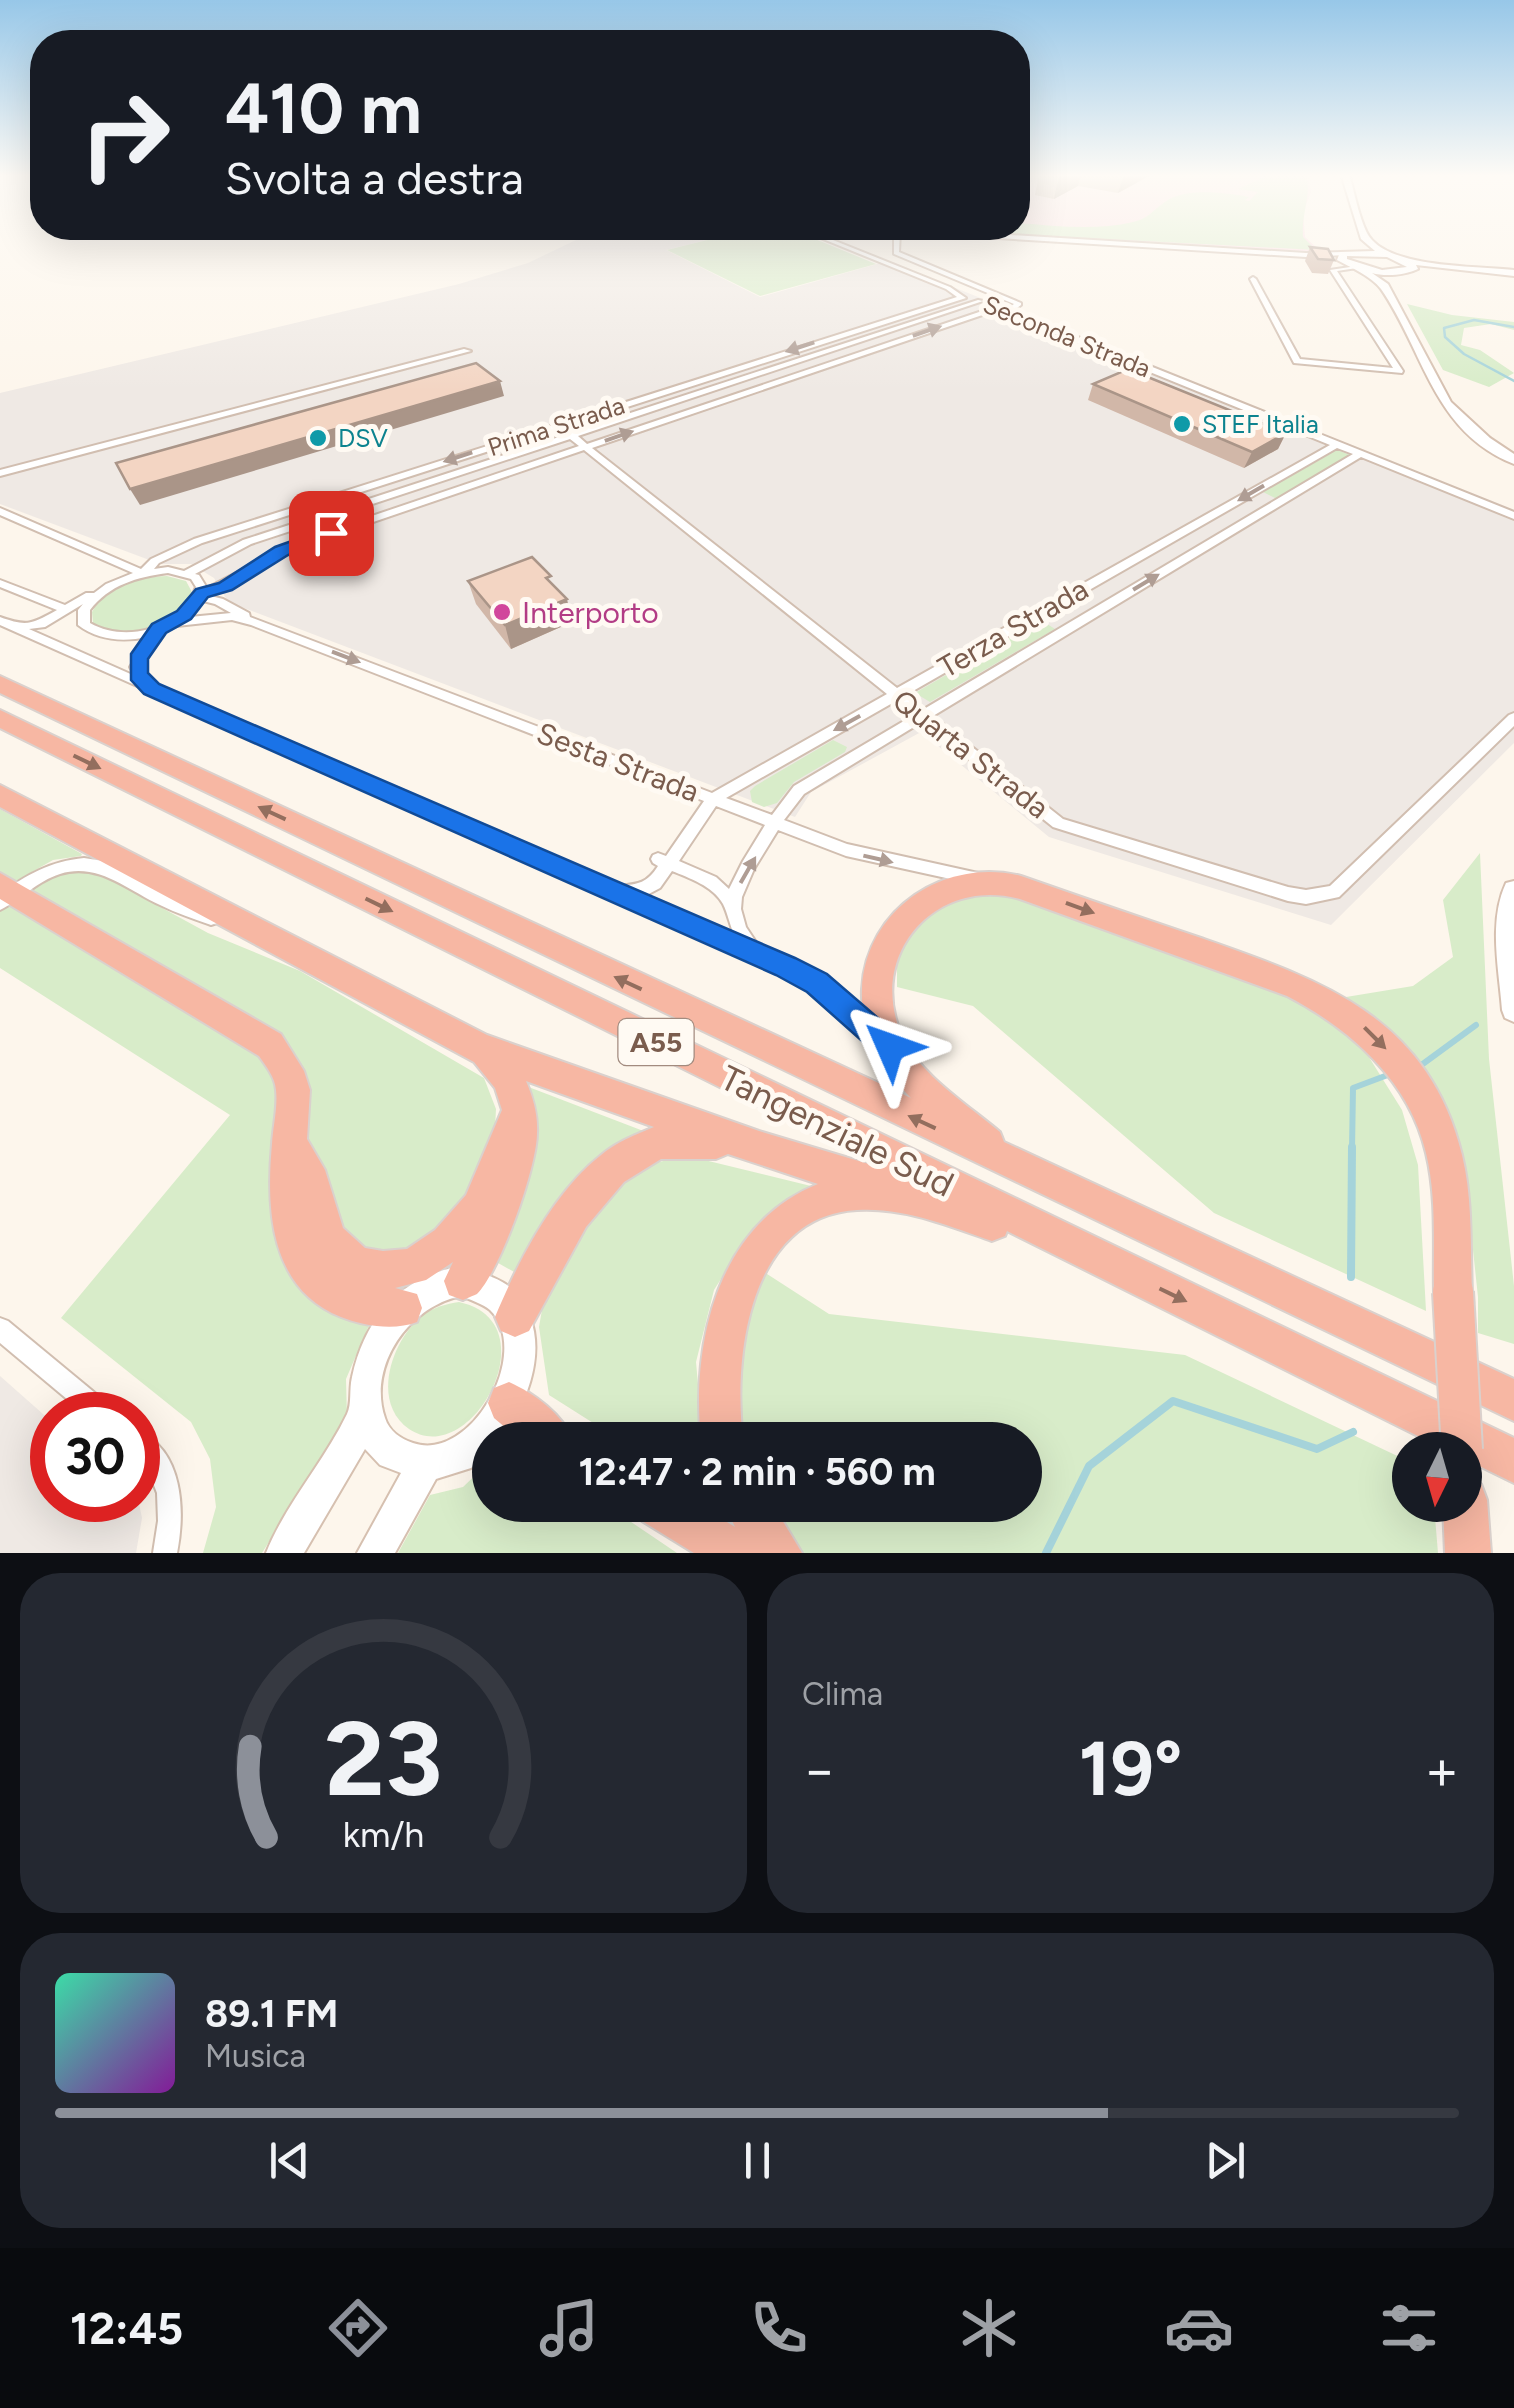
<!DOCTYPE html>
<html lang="it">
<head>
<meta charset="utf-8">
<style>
	body { margin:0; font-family:Figtree,sans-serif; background:#242831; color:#f1f3f6; height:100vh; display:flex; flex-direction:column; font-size:38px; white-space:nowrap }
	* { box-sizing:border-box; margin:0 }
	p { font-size:32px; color:#9ea1a6 }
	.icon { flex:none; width:55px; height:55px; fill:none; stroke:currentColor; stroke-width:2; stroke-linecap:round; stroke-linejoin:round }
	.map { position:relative; height:1553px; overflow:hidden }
	.details { display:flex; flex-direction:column; gap:20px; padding:20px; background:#0d0f14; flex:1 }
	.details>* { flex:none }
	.guide { position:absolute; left:30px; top:30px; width:1000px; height:210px; border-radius:40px; box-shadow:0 10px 40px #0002; background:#171b24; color:#f1f3f6; overflow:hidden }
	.needle { width:65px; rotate:185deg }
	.buttons { position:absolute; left:1392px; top:1432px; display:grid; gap:20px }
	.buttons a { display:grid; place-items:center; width:90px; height:90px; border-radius:50%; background:#171b24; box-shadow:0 10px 40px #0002; font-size:50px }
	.speed { position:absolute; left:30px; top:1392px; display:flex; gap:20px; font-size:50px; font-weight:700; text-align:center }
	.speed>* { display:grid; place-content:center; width:130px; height:130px; border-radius:50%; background:#171b24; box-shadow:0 10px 40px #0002; line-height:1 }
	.speed .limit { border:15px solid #d22; background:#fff; color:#111 }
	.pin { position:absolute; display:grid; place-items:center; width:85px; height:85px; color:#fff; margin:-42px; border-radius:20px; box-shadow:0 5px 15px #0006 }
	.me { position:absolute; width:110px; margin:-55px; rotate:313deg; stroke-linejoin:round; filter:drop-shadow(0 0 8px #0008) }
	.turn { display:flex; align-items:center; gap:35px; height:210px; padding:0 30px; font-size:45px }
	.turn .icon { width:130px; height:130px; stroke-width:2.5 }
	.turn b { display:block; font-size:70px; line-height:85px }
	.big { font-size:75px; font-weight:700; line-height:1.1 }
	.details .tile { flex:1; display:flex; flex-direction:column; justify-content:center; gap:15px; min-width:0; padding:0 35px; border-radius:40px; background:#242831 }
	.details .dial { align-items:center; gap:0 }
	.dial svg { height:260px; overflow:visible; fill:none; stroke:#363941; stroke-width:7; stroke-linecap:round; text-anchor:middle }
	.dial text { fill:#f1f3f6; stroke:none }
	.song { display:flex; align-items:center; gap:30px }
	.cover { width:120px; height:120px; border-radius:15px; background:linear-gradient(135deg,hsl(160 70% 55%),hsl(290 70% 35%)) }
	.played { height:10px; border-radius:5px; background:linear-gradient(90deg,#8c9099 75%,#363941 75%) }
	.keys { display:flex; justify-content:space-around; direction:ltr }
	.heat { display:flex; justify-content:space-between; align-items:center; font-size:55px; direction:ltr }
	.details .tiles { flex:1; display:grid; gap:20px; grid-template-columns:1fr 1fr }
	.tile:last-child { grid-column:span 2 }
	.trip { position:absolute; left:472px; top:1422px; width:570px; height:100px; border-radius:50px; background:#171b24; box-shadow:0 10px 40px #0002; font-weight:700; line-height:100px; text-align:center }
	.dock { display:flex; height:160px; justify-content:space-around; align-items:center; background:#090b0e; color:#9ea1a6 }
	.dock .icon { width:70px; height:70px }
	.dock .active { color:#8c9099 }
	.dock b { font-size:45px; color:#f1f3f6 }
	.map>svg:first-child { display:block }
	.industrial { fill:#efe9e4 }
	.medical { fill:#fbdfe3 }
	.green { fill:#d8ecc9 }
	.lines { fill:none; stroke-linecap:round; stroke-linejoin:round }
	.stream-far2 { stroke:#a5d3da; stroke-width:2.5 }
	.stream-far1 { stroke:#a5d3da; stroke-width:6 }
	.stream { stroke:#a5d3da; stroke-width:8 }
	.street-casing { stroke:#d1beb0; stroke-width:4 }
	.secondary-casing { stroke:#d6c0b0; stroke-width:4 }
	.highway-casing { stroke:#dad1cd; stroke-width:4 }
	.street { fill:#fff; fill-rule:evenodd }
	.secondary { fill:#fff; fill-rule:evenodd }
	.highway { fill:#f7b7a3; fill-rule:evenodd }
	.highway-bridge-casing { stroke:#dad1cd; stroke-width:44; stroke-linecap:butt }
	.highway-bridge { stroke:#f7b7a3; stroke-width:40 }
	.wall { fill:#d1b7a8 }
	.shaded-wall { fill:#aa9588 }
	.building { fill:#f3d5c3; stroke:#aa9588; stroke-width:2.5 }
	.oneway { fill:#af9d94 }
	.oneway2 { fill:#936e5e }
	.route { fill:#1a73e8; stroke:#114b97; stroke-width:2.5 }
	.culture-dot { fill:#0f9aa8; stroke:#fffaf3; stroke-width:4 }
	.hotel-dot { fill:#d1479c; stroke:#fffaf3; stroke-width:4 }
	.labels { text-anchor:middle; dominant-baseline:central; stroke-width:10; stroke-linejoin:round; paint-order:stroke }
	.far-street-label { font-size:25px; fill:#7a5c4d; stroke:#fffaf3 }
	.far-culture-label { font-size:25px; fill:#0d838f; stroke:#fffaf3; text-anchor:start }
	.shield { fill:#fffaf3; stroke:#a28b7f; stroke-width:2.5 }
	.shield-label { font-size:28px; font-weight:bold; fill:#7a5c4d }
	.hotel-label { font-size:30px; fill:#b23c85; stroke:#fffaf3; text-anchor:start }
	.street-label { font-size:30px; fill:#7a5c4d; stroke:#fffaf3 }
	.near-street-label { font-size:35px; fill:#7a5c4d; stroke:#fffaf3 }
</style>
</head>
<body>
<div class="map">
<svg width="1514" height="1553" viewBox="0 0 1514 1553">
	<rect width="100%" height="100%" fill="#fdf6ec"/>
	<g class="industrial">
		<polygon points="630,228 710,228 727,235 666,250 760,297 888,261 1514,512 1514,743 1331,925 1049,837 921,732 811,792 795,817 228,602 214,578 191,564 160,564 0,504 0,393 459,284 528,263 576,240"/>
		<polygon points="0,1376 52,1422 52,1500 138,1499 142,1518 136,1553 0,1553"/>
	</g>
	<polygon class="medical" points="1018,174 1308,174 1311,192 1303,212 1305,237 1318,249 1308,253 886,228 1018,228"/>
	<g class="green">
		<path d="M1257 174H1306C1312 196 1301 213 1303 237L1316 250 898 228H1018V223C1056 226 1095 231 1133 222 1148 219 1153 210 1165 202 1186 187 1226 193 1249 197L1245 200 1249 201 1258 192 1238 189 1266 176Z"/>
		<polygon points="711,228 788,228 876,264 760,296 667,250 727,235"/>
		<polygon points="1407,304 1452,315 1514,322 1514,330 1491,324 1464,328 1461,345 1480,350 1514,373 1489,387 1443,370"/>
		<polygon points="1337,450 1350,455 1277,499 1263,492"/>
		<path d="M167 576 186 581 193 594C180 626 121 644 93 623L92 612C107 586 138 577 167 576Z"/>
		<polygon points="1041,620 1055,629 930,702 915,693"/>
		<polygon points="833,740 847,747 845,752 794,782 777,803 764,807 752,802 750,791 755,786"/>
		<polygon points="0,809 82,854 81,856 53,860 16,881 0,872"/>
		<polygon points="1480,853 1489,1059 1514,1286 1514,1344 1478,1333 1478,1297 1466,1184 1398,1047 1346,997 1413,986 1453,957 1443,900"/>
		<polygon points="71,869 98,873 208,933 300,971 484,1078 496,1109 495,1128 466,1207 407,1254 385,1254 366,1248 346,1231 305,1139 301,1063 273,1031 29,888"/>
		<polygon points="972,894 1018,897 1265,986 1330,1019 1367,1054 1402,1110 1418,1165 1426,1311 1214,1213 973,1006 897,987 897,941 932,908"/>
		<polygon points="11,904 259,1055 269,1066 370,1323 346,1379 347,1418 262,1553 203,1553 216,1507 210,1459 191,1422 61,1318 230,1115 0,968 0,912"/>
		<polygon points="526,1086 646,1132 516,1273 491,1259"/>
		<polygon points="688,1156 815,1187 750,1233 714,1290 696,1362 703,1440 620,1440 549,1395 539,1327 549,1269 629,1168"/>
		<polygon points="764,1272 829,1314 1185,1355 1410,1462 1410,1505 1434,1505 1438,1553 794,1553 771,1505 1025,1505 1025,1440 743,1440 737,1336"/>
		<path d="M459 1302C552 1322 471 1471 409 1429 370 1402 392 1339 423 1315 434 1307 446 1304 459 1302Z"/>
		<polygon points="490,1461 490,1505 606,1505 677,1553 398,1553 430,1495 463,1487"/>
	</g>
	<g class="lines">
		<polyline class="stream-far2" points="1514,327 1474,320 1444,328 1445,337 1464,354 1514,381"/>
		<g class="stream-far1">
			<polyline points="1420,1066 1476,1025"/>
			<polyline points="1352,1150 1353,1088 1393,1073"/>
		</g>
		<g class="stream">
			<polyline points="1351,1277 1352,1147"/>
			<polyline points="1046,1553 1089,1466 1173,1401 1317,1449 1353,1432"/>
		</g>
		<defs>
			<g id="street">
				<path d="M796 228H803L950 287 966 298 565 427 572 432 978 300 983 301 578 436 587 444 991 308V305L1007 309 1014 304 894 254V232L854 230 851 228H897L1306 253 1343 252 1345 255 1306 257 900 232 899 252 1021 303V305L1013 311 1514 512V519L1361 457 933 716 1063 819 1288 887 1306 890 1330 886 1509 715 1514 713V726L1339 897 1306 904 1288 901 1053 827 922 722 804 794 784 820 847 844 978 873 983 874 986 879 983 884 978 885 846 856 778 830 754 869 742 897 741 909 746 927 760 948 823 978 884 1031 887 1037 884 1043 878 1045 872 1043 811 988 780 972 0 625V617C27 627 32 624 57 610L0 587V580L65 605 86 593H94L106 584 133 573 0 515V508L141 569 151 559 194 539 957 297 946 289ZM997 310 1330 445 897 688 592 448ZM558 429 565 435 243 540 184 571 168 567 154 569 159 563 202 543ZM570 439 579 446 295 542 211 586 207 588 199 575 195 574 251 544ZM1337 448 1353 454 924 709 906 695ZM584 450 887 694 712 793 250 617 249 613 223 599 207 595 231 585 303 546ZM168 573 191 579 196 587C182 628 127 644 90 623V610C109 585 137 577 168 573ZM203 601 215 604 231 613 190 617ZM83 604 78 610V625C99 641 123 642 148 637L130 667 135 676 29 629 45 627ZM232 620 251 625 704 801 666 856 658 853 653 855 651 859 653 863 658 866C647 883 639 884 619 886L152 683 142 667 162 632 177 626ZM896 701 914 715 794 786 772 815 726 798ZM716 806 765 825 743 861 729 889 716 877 679 861ZM672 871C689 878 713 886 723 904 728 914 730 926 735 937L643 897 660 888Z"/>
				<polygon points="1357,266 1357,268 1337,271 1403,371 1402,373 1294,363 1250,279 1253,277 1256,279 1300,359 1393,368 1330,270"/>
				<polygon points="464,349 471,351 0,476 0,470"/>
				<path d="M84 858 103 861 171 896 217 913 219 918 217 923 211 925C194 919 176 913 160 905 127 890 98 862 60 874 37 881 21 900 0 910V894C26 875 51 861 84 858Z"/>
				<polygon points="0,1318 8,1321 112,1407 115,1415 86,1415 0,1343"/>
				<path d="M138 1431C184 1451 185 1512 177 1553H153L158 1521 157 1493 150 1475 138 1459Z"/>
			</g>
			<g id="secondary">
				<path d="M1341 174H1349C1354 190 1361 229 1372 240 1398 268 1477 266 1514 270V276L1416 265 1418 269C1406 275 1385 277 1372 273L1388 284 1451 402 1490 438 1514 454V464C1433 432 1424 351 1381 289 1371 276 1350 267 1337 260L1340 252 1375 251 1361 239ZM1347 256 1387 257 1407 267 1382 270 1347 259Z"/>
				<path d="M1514 881V1022L1505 1018 1502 1010C1499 970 1488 921 1506 883Z"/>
				<path d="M463 1266C477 1272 501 1278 512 1289 555 1334 531 1396 502 1440H490V1453L471 1468 436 1479 395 1553H357L401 1473 380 1465 365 1449 304 1553H266C286 1503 324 1462 347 1414 352 1404 349 1389 352 1377 365 1317 402 1275 463 1266ZM462 1296C470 1300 483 1304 490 1310 533 1352 471 1463 413 1443 401 1439 389 1431 385 1418 367 1366 410 1305 462 1296Z"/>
			</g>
			<g id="highway">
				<path d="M0 676 911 1098C883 1069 860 1031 862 989 866 908 946 857 1021 876 1081 897 1141 918 1201 938 1321 980 1428 1016 1462 1155 1473 1200 1470 1247 1472 1292L1467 1306 1453 1311 1439 1306 1434 1292C1433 1246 1437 1198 1426 1153 1409 1080 1350 1029 1287 996L1020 899C936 876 866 954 902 1036 920 1075 968 1105 1000 1132L1004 1142 1514 1379V1421L0 693Z"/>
				<path d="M0 710 1514 1438V1483L1465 1459V1450H1446L1007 1231 1005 1236 992 1241C949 1226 904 1207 857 1210 748 1216 733 1358 743 1440H701C691 1342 718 1224 818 1184L728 1154 716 1159H661L624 1182 586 1227 529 1331 515 1337 501 1331 495 1317C518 1262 553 1193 600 1156 616 1142 635 1135 654 1127L526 1081C533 1098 538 1114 537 1133 537 1167 500 1271 477 1294 475 1295 465 1299 463 1300L449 1295 444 1281 453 1262 426 1280 395 1288 417 1294 422 1308 417 1322C394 1331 364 1326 341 1317 270 1289 266 1210 272 1144 273 1127 278 1107 276 1090 275 1077 266 1066 259 1056L0 899V873L281 1034 304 1071 310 1090 307 1139 325 1170 343 1228 365 1248 383 1251 407 1249 435 1230 466 1195 502 1110 495 1088 474 1062 0 807V785L487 1035 759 1131 882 1168 0 728Z"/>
				<path d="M509 1382C534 1393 563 1415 573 1440H520L494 1418 488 1403 494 1388Z"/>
				<polygon points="1465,1478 1481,1484 1487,1500 1491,1553 1445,1553 1443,1505 1465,1505"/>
				<polygon points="636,1505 699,1505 735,1527 725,1505 773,1505 802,1553 694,1553 642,1521"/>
			</g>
		</defs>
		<use href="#street" class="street-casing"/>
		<use href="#secondary" class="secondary-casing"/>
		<use href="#highway" class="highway-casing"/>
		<use href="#street" class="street"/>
		<use href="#secondary" class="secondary"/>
		<use href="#highway" class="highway"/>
		<defs>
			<polyline id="highway-bridge" points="1453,1292 1462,1450"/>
		</defs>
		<use href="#highway-bridge" class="highway-bridge-casing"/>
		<use href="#highway-bridge" class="highway-bridge"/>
	</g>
	<g class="wall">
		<polygon points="1039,174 1205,174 1204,176 1149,176 1118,193 1078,186 1054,199 1035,195"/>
		<polygon points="1310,247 1334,260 1328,274 1312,273 1305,261"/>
		<polygon points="1093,384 1286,433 1278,449 1244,468 1088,400"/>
		<polygon points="468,581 553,585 572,622 511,649 476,604"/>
	</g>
	<g class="shaded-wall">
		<polygon points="1064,174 1081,174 1078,186 1054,199 1059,176"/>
		<polygon points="1124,174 1149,174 1149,176 1118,193"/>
		<polygon points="500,381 504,396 140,505 130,489"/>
		<polygon points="1286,433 1278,449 1244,468 1252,452"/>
		<polygon points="567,599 572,622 511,649 505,625"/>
	</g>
	<g class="building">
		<polygon points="1310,247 1328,249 1334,260 1318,259"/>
		<polygon points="476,363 500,381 130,489 116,463"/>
		<polygon points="1128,369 1286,433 1252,452 1093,384"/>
		<polygon points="532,557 551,576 546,578 567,599 505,625 468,581"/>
	</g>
	<defs><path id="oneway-solid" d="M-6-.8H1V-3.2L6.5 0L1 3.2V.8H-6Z" transform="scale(2.5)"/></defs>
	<g class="oneway">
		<use href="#oneway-solid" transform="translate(927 331) rotate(-19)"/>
		<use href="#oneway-solid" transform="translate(800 347) rotate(162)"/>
		<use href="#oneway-solid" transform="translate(619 436) rotate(-19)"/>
		<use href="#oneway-solid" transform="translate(458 457) rotate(162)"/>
		<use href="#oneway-solid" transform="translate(1251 493) rotate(150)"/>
		<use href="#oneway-solid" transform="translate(1146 582) rotate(-31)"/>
		<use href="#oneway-solid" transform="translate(346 657) rotate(21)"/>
		<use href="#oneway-solid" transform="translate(847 723) rotate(151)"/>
		<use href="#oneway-solid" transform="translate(878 859) rotate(13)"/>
		<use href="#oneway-solid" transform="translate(748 870) rotate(-60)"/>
	</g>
	<g class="oneway2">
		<use href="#oneway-solid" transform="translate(87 762) rotate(26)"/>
		<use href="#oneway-solid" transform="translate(272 813) rotate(-155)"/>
		<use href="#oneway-solid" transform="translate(379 905) rotate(26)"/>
		<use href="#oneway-solid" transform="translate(1080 908) rotate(20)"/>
		<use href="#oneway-solid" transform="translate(628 983) rotate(-155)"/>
		<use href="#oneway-solid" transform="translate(1375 1038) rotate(45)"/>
		<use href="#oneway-solid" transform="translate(922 1122) rotate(-155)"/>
		<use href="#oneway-solid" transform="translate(1173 1295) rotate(26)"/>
	</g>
	<linearGradient id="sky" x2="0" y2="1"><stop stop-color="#97c7e8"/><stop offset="0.45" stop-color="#fefbf6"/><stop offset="1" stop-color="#fefbf6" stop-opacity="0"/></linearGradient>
	<rect width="1514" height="391" fill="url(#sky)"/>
	<polygon class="route" points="325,529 339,533 288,555 232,590 208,597 191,619 166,633 148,659 148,673 159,684 795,958 827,974 900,1037 905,1047 900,1057 890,1061 880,1057 807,992 776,975 144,694 131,680 131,654 152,624 177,611 196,589 219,583 275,547"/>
	<g class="culture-dot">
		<circle cx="1182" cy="424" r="10"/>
		<circle cx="318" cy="438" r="10"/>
	</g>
	<circle class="hotel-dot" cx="502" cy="612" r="10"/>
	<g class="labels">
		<g class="far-street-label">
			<text transform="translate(1067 336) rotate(22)">Seconda Strada</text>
			<text transform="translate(556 426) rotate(-18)">Prima Strada</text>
		</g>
		<g class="far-culture-label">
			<text x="1202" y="424">STEF Italia</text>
			<text x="338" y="438">DSV</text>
		</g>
		<rect class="shield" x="618.5" y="1019" width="75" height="46" rx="8"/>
		<g class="shield-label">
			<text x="656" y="1042">A55</text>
		</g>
		<g class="hotel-label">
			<text x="522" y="612">Interporto</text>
		</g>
		<g class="street-label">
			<text transform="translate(1013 628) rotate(-30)">Terza Strada</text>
			<text transform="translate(971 754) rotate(38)">Quarta Strada</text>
			<text transform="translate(618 762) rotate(21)">Sesta Strada</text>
		</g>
		<g class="near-street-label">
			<text transform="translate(837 1131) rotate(26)">Tangenziale Sud</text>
		</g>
	</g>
</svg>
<div class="buttons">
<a><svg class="needle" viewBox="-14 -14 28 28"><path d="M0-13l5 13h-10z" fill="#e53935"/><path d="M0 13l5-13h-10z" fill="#9ea1a6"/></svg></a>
</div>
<div class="speed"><div class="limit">30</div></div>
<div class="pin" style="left:331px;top:533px;background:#d93025"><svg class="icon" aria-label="arrive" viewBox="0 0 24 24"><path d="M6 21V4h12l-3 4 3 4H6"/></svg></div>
<svg class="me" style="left:890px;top:1047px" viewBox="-20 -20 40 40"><path d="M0-17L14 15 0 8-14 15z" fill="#1a73e8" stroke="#fff" stroke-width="4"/></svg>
<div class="trip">12:47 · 2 min · 560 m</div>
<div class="guide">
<div class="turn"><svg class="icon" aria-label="right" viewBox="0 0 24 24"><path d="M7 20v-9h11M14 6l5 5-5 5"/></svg><div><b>410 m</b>Svolta a destra</div></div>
</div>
</div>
<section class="details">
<div class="tiles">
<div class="tile dial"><svg viewBox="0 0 100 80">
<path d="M14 69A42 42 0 1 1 86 69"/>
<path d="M14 69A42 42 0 0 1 9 41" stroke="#8c9099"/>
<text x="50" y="56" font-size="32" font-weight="700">23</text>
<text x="50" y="72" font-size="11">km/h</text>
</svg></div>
<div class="tile"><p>Clima</p>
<div class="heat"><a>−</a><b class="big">19°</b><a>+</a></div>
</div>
<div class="tile">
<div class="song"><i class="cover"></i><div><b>89.1 FM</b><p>Musica</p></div></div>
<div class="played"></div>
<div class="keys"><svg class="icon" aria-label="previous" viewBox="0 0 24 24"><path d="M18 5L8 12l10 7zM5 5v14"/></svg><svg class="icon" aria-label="pause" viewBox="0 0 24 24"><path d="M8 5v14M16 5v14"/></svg><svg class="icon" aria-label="next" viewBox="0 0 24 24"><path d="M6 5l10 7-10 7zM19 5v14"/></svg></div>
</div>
</div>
</section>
<nav class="dock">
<b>12:45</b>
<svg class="icon active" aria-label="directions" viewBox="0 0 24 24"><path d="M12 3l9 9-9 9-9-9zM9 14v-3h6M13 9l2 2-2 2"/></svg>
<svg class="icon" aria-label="music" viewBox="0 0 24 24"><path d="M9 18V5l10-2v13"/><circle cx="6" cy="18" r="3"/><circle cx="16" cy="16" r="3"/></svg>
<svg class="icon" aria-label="phone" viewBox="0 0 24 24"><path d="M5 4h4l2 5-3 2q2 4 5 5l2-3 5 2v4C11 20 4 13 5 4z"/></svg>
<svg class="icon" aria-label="climate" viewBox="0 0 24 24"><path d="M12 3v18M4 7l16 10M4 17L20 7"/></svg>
<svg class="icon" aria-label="car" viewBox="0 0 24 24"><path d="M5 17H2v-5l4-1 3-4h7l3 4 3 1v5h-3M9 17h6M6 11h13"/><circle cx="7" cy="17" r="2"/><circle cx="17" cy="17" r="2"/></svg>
<svg class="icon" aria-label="filters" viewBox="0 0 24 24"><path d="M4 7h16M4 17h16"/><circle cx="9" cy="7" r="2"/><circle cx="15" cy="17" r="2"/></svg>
</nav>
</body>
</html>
